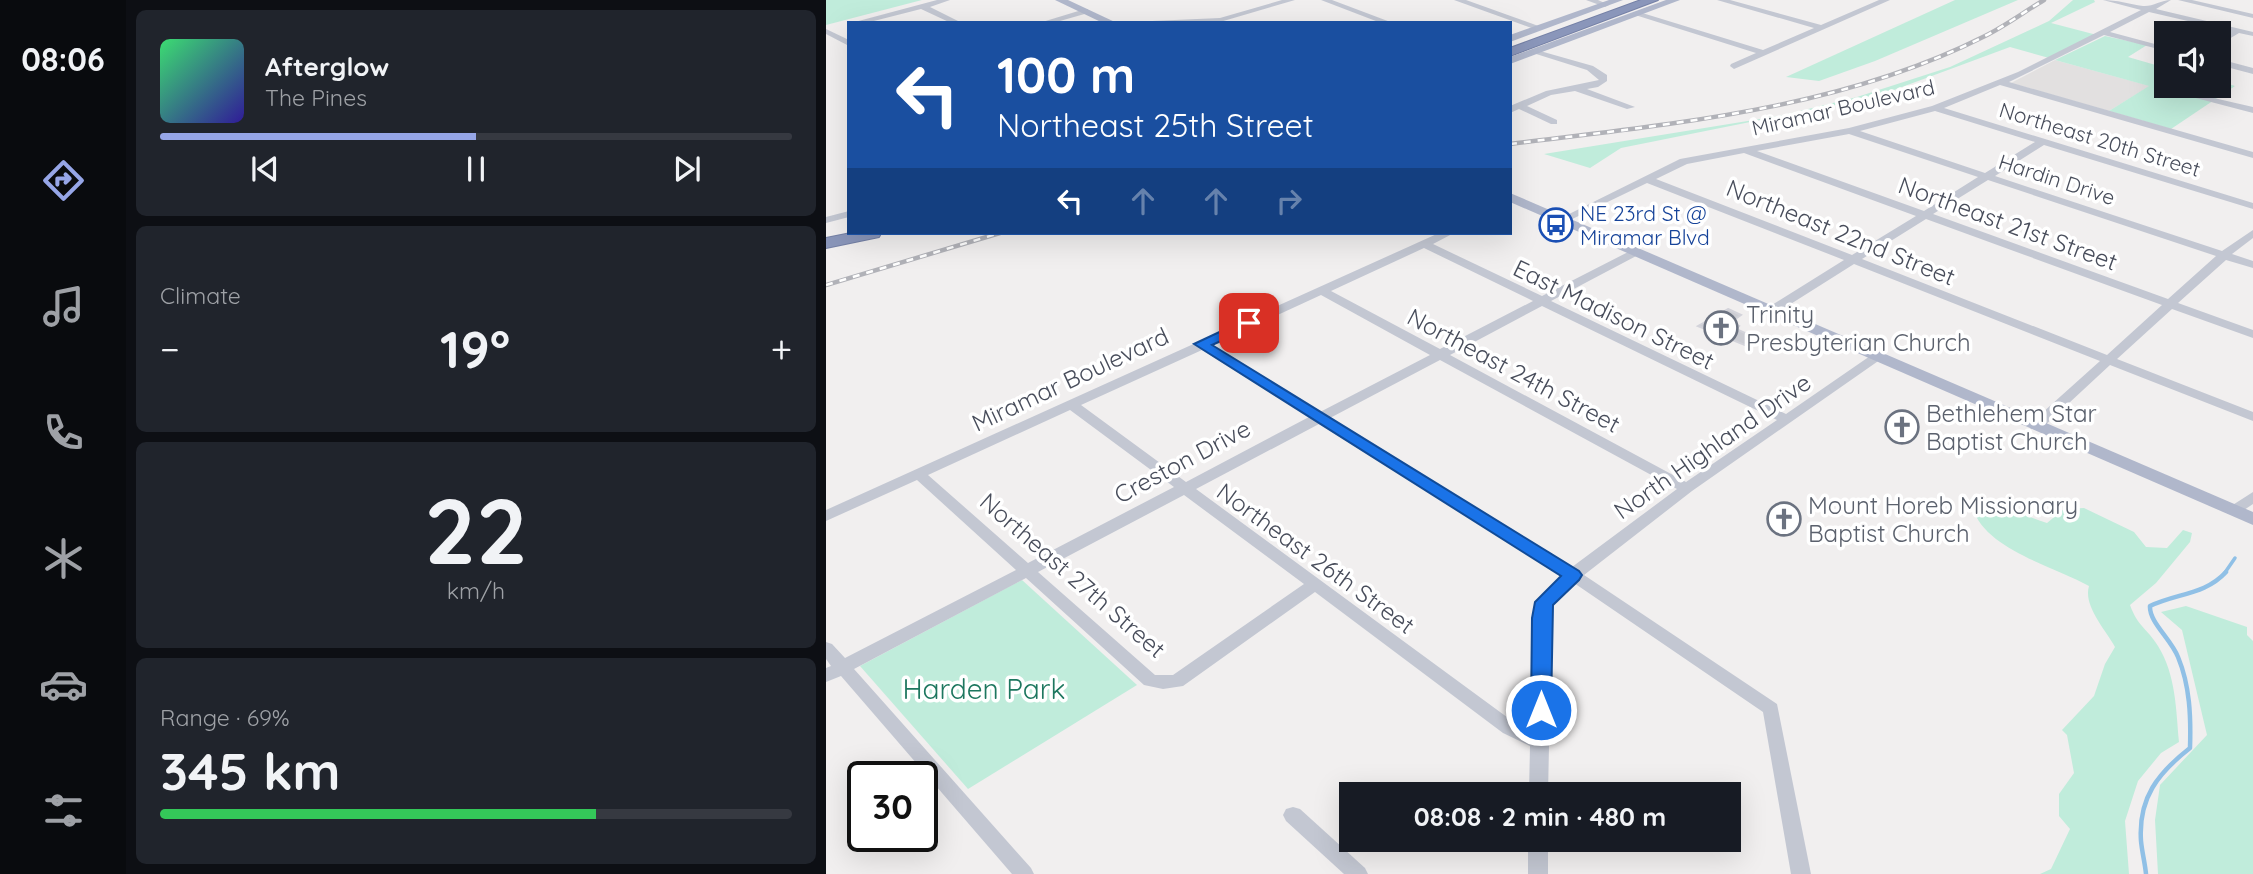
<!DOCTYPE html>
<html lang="en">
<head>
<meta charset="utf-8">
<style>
	body { margin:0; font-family:Quicksand,sans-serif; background:#20242c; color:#f1f3f6; height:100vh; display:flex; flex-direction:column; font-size:26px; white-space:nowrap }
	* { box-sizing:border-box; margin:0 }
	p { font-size:23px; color:#9ea1a6 }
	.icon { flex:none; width:38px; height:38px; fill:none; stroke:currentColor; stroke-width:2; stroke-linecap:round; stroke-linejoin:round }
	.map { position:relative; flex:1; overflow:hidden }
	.sheet { display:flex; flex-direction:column; gap:10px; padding:10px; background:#0d0f14; width:700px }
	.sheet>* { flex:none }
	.hud { position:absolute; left:21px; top:21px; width:665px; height:214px; border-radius:0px; box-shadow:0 7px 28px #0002; background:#1a4fa0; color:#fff; overflow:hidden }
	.controls { position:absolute; left:1328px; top:21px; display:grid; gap:14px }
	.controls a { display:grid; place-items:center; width:77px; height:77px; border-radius:0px; background:#171b24; box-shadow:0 7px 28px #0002; font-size:35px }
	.speed { position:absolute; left:21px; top:761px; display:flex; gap:14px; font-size:35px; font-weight:700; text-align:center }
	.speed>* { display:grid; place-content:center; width:91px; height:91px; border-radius:50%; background:#171b24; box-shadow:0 7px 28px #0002; line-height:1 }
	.speed .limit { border:4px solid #111; border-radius:10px; background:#fff; color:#111 }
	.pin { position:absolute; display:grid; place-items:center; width:60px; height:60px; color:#fff; margin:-30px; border-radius:14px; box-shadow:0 4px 10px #0006 }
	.me { position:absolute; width:77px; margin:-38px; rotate:0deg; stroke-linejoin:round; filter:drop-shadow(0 0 5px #0008) }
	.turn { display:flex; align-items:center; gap:24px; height:147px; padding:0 35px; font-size:32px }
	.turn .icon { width:91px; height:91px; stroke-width:2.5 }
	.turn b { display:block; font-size:49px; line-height:60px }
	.lanes { display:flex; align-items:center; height:66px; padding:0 35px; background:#0003; justify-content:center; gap:35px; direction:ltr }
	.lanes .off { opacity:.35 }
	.big { font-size:52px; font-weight:800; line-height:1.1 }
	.sheet .tile { flex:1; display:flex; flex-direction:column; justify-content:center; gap:10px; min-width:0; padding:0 24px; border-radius:10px; background:#20242c }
	.sheet .dial { align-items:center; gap:0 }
	.dial b { font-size:91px; line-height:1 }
	.song { display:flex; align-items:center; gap:21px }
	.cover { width:84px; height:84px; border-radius:10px; background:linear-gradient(135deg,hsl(140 70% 55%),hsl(250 70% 35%)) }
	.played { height:7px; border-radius:4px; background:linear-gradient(90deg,#96a6e7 50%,#363941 50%) }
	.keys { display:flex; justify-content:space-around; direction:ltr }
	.heat { display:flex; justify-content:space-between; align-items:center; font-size:38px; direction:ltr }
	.charge { height:10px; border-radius:5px; background:linear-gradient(90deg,#34c759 69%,#363941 0) }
	.trip { position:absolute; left:513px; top:782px; width:402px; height:70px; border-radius:0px; background:#171b24; box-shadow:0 7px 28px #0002; font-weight:800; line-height:70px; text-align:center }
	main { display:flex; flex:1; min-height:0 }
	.dock { display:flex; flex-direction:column; width:126px; justify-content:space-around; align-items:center; background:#090b0e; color:#9ea1a6 }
	.dock .icon { width:49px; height:49px }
	.dock .current { color:#96a6e7 }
	.dock b { font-size:32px; color:#f1f3f6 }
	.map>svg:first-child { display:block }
	.education { fill:#e2e0e0 }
	.green { fill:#c0ecdb }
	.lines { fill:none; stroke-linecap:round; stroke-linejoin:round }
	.stream-far1 { stroke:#90c0e6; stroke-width:3.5 }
	.stream { stroke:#90c0e6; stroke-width:4.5 }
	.building { fill:#cccdd3; stroke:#d3d3da; stroke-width:2 }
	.highway-casing { stroke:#7581a6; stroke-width:2 }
	.minor { fill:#c3c7d2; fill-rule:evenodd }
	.major { fill:#b0b7cb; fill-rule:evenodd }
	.highway { fill:#8a96ba; fill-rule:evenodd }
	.rail-casing { stroke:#b1b2b8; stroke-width:4.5 }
	.rail { stroke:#fff; stroke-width:2.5; stroke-dasharray:7; stroke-linecap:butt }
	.route { fill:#1a73e8; stroke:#114b97; stroke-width:2 }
	.labels { text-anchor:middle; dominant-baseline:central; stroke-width:7; stroke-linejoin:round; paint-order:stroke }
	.far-street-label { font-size:21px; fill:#484d5b; stroke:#fff }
	.far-transit-label { font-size:21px; fill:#164399; stroke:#fff; text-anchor:start }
	.street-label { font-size:24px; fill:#484d5b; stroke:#fff }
	.worship-label { font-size:24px; fill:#5b616d; stroke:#fff; text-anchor:start }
	.near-park-label { font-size:28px; fill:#1d775f; stroke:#fff }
</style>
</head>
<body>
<main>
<nav class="dock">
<b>08:06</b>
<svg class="icon current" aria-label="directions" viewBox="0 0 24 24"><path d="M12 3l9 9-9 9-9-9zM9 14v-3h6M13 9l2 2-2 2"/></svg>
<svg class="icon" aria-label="music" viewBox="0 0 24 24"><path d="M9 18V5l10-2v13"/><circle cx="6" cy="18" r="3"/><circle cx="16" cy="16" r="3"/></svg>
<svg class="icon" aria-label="phone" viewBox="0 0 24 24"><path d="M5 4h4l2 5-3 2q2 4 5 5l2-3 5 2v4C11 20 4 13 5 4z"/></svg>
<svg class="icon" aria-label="climate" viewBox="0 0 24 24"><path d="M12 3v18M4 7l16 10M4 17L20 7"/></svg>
<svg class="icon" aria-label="car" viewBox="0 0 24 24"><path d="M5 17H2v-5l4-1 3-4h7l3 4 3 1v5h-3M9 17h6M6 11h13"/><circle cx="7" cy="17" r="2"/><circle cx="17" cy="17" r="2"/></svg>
<svg class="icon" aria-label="filters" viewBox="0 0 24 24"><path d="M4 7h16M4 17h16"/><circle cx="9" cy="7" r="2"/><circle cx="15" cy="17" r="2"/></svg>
</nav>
<section class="sheet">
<div class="tile">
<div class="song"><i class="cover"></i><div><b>Afterglow</b><p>The Pines</p></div></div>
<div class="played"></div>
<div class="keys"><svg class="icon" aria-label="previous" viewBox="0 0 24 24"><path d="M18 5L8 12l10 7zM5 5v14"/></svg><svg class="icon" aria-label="pause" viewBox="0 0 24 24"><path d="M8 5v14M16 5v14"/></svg><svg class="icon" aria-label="next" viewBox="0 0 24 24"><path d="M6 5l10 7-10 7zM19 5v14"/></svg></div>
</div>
<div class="tile"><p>Climate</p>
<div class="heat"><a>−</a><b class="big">19°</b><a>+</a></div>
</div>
<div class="tile dial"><b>22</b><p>km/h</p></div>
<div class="tile"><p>Range · 69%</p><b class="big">345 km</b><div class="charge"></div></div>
</section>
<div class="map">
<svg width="1427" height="874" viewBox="0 0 1427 874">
	<rect width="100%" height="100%" fill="#f1efef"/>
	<polygon class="education" points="1229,60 1324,86 1283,111 1185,83"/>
	<g class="green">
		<polygon points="0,0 96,0 0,25"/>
		<polygon points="1129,0 1192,0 1049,61 993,81 960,77"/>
		<polygon points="1247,0 1268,0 1269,2 1225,23 1271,35 1223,58 1184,47 1049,97 795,148 764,168 718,154 958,115 1031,97 1124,67 1223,21"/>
		<polygon points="1279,36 1321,45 1302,57 1340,68 1340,86 1393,86 1393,81 1409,86 1345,129 1283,111 1323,86 1229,60"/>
		<path d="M1145 498C1171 501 1195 515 1221 523L1238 509 1258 508 1308 532 1320 547 1341 548 1357 530 1366 533 1364 542 1330 583 1304 605C1312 627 1321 628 1332 646 1350 675 1350 709 1353 742L1335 753 1312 781 1299 821 1303 874H1214L1225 869 1244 829 1233 816V794L1248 773 1241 735 1236 730 1268 696 1279 664 1289 647C1279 629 1257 606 1263 586 1226 565 1148 547 1145 498Z"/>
		<polygon points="196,580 311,685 142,789 34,666"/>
		<polygon points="1360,606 1421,627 1421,635 1427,641 1427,874 1332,874 1329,820 1334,785 1381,735 1356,630 1335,612"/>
	</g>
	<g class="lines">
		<polyline class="stream-far1" points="1398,574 1409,558"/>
		<path class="stream" d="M1320 874C1319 863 1316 852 1315 841 1312 798 1332 773 1364 748 1365 717 1364 686 1352 657 1345 639 1323 622 1324 606 1351 593 1379 595 1400 572"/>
	</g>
	<polygon class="building" points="902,309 915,315 905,322 913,326 910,329 932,339 921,346 872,326"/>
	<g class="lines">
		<defs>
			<g id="highway">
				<polygon points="815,0 832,0 684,56 684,48"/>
				<polygon points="25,233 55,233 53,237 0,248 0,238"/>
			</g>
		</defs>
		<use href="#highway" class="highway-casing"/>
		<g class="minor">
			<polygon points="111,0 124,0 104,7 136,23 125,23 95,9 40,23 25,23"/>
			<polygon points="456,0 469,0 394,22 322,23 326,21 394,18"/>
			<polygon points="495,0 506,0 567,23 555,23"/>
			<polygon points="628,0 640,0 718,28 711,30"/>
			<polygon points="760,0 772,0 783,5 779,7"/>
			<polygon points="891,0 904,0 995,25 1053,0 1064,0 908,69 904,66 905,64 930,53 806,14 813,12 937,50 988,28"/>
			<path d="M1277 0C1291 0 1303 4 1317 6 1326 7 1335 0 1345 0L1330 9 1427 32V36L1413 33 1393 45V38L1405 31 1323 12 1284 32 1340 47V51L1278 35 1183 82 1427 152V158L1174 85 1118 108 1427 203V209L1218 145 1169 176 1396 251 1427 230V238L1406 254 1427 261V268L1400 260 1352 303 1427 330V338L1346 309 1291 359 1427 412V421L1284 365 1215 429H1205L1203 426 1205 423 1274 361 1028 264 949 314H941L939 311 941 308 1018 260 821 183 740 222 736 223 731 220 854 159 1023 128 1106 106 1192 72 1315 10ZM1109 111 1209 142 1159 173 1034 131ZM1023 134 1152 177 1098 211 931 151ZM918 153 1090 216 1026 255 830 179 861 164ZM1162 180 1390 256 1342 299 1107 214ZM1100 219 1336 305 1281 355 1036 259Z"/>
			<polygon points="1352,0 1366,0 1427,14 1427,18"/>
			<polygon points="259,9 262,9 262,13 227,23 213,23"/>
			<polygon points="0,29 23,40 23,46 0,34"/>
			<polygon points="707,49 767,66 781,75 781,81 772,87 761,89 809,107 801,109 749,91 725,95 701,106 731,120 731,124 725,124 693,109 684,113 684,106 720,91 773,80 761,70 707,53"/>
			<polygon points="1393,59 1427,68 1427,74 1393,65"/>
			<polygon points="1366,93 1427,107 1427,113 1366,97"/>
			<polygon points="23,211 23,217 0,223 0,217"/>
			<path d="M613 233H628L607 244 716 296 806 250H814V254L725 301 960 414 1047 354H1057L1058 357 866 491 758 575 951 704 985 874H965L937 712 748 583 726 604 722 794H703L704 746 677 733 489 592 357 686 337 689 318 685 200 578 28 669 205 868 208 874H186L15 676 0 682V668L5 666 0 659V642L6 644 19 658 190 570 91 480 0 521V510ZM598 248 707 301 614 349 505 291ZM495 295 604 355 494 412 386 345ZM716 306 951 420 860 482 624 355ZM376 350 483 417 360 482 255 405ZM614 360 851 489 746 567 504 418ZM244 410 348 487 202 563 102 475ZM493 424 736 576 710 602 705 730 689 723 370 489ZM358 495 478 584 347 675H329L212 572Z"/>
			<polygon points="1427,492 1427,504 1412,514 1402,514 1399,511 1402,508"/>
			<polygon points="467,807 474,809 539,868 542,874 518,874 460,821 457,815 460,809"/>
			<rect x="702" y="840" width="20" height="34"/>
		</g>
		<g class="major">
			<polygon points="229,0 242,0 291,23 277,23"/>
			<polygon points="783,0 797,0 684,42 684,35"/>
			<polygon points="840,0 854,0 684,64 684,57"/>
			<polygon points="684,193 1427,512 1427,525 684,202"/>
		</g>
		<use href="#highway" class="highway"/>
		<defs>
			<g id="rail">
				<path d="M684 144C844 124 1013 110 1159 36 1179 26 1198 12 1218 0"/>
				<polyline points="0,285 174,233"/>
			</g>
		</defs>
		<use href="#rail" class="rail-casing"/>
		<use href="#rail" class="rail"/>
	</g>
	<polygon class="route" points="423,318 428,320 428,326 386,345 753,571 756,575 753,580 727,605 725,710 722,716 715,718 708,716 705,710 706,618 709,602 735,576 368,344"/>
	<defs>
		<symbol id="bus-ring" viewBox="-11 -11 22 22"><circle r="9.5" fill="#fff" stroke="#1a4fb4" stroke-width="1.5"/><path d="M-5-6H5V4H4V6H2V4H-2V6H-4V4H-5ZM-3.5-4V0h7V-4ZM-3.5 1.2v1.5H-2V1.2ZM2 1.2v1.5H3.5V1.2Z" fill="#1a4fb4"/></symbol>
		<symbol id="church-ring" viewBox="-11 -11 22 22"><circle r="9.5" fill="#fff" stroke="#6b7280" stroke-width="1.5"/><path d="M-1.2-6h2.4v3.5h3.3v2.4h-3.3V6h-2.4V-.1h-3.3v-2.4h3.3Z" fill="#6b7280"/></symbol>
	</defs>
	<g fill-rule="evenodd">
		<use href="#bus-ring" x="711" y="206" width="38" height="38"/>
		<use href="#church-ring" x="876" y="309" width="38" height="38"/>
		<use href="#church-ring" x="1057" y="408" width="38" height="38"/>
		<use href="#church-ring" x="939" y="500" width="38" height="38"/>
	</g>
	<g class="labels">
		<g class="far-street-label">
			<text transform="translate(1017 107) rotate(-13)">Miramar Boulevard</text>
			<text transform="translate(1274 139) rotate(17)">Northeast 20th Street</text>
			<text transform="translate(1231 179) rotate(18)">Hardin Drive</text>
		</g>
		<g class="far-transit-label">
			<text x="754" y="213">NE 23rd St @<tspan x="754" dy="24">Miramar Blvd</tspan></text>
		</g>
		<g class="street-label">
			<text transform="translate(1182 223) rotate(20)">Northeast 21st Street</text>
			<text transform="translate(1015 232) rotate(22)">Northeast 22nd Street</text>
			<text transform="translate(788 314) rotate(26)">East Madison Street</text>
			<text transform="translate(688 370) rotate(28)">Northeast 24th Street</text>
			<text transform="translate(244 379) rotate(-25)">Miramar Boulevard</text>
			<text transform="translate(886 446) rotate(-35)">North Highland Drive</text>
			<text transform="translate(356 461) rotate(-28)">Creston Drive</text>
			<text transform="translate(490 558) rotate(36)">Northeast 26th Street</text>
			<text transform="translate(247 575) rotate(41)">Northeast 27th Street</text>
		</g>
		<g class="worship-label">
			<text x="920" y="314">Trinity<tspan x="920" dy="28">Presbyterian Church</tspan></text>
			<text x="1100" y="413">Bethlehem Star<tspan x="1100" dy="28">Baptist Church</tspan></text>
			<text x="982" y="505">Mount Horeb Missionary<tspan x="982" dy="28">Baptist Church</tspan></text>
		</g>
		<g class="near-park-label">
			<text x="158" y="688">Harden Park</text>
		</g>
	</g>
</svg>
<div class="controls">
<a><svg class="icon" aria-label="sound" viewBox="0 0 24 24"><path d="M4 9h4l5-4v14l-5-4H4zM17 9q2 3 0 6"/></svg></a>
</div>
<div class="speed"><div class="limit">30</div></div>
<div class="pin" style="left:423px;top:323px;background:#d93025"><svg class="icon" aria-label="arrive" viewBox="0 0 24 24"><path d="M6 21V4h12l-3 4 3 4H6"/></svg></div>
<svg class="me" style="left:715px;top:710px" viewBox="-20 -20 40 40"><circle r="17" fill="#1a73e8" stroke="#fff" stroke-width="3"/><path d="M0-11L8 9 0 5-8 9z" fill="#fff"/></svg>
<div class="trip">08:08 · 2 min · 480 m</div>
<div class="hud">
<div class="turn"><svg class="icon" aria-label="left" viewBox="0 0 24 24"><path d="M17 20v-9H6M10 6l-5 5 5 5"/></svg><div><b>100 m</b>Northeast 25th Street</div></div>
<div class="lanes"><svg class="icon" aria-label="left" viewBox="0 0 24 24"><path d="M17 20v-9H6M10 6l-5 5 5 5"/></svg><svg class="icon off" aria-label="ahead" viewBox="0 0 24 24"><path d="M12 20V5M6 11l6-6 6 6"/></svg><svg class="icon off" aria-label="ahead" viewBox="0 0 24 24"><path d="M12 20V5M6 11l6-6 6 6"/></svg><svg class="icon off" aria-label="right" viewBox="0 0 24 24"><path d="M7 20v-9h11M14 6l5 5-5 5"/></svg></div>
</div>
</div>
</main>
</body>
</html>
